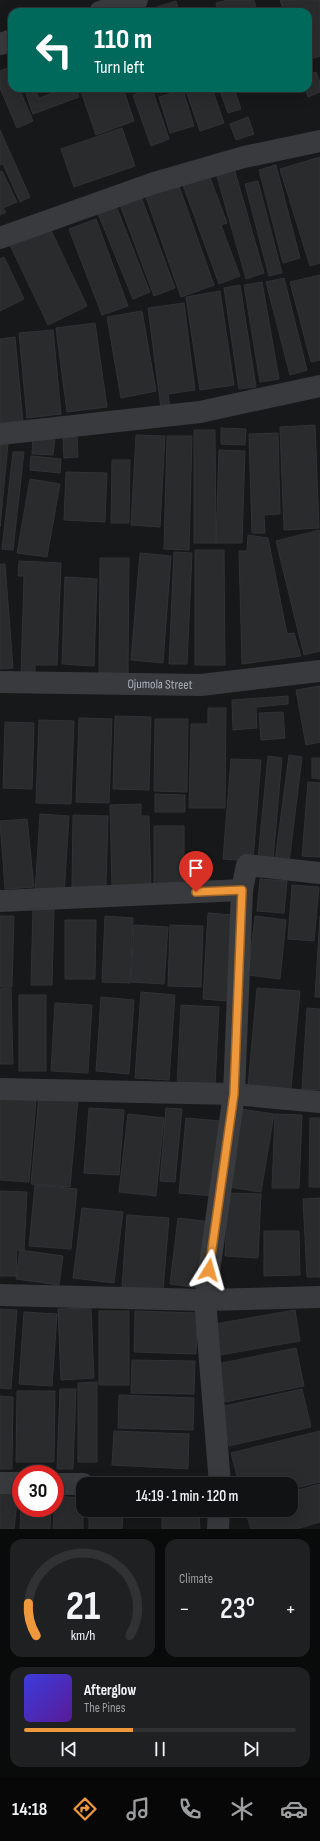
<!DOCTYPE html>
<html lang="en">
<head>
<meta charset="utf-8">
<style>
	body { margin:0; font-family:"Sofia Sans Condensed",sans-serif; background:#1e2021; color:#f1f3f6; height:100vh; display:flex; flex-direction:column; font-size:15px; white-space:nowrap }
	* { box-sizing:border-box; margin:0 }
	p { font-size:13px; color:#9c9ea0 }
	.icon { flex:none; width:22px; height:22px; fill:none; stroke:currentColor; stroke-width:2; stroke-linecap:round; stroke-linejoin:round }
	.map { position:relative; height:1529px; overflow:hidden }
	.details { display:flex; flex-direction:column; gap:10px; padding:10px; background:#090a0a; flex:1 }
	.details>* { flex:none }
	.guide { position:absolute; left:8px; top:8px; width:304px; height:84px; border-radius:12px; box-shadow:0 4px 16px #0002,0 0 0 1px #303233; background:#00695c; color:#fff; overflow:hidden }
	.speed { position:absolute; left:12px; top:1465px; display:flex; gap:8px; font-size:20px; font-weight:700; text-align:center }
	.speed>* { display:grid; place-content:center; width:52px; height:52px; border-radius:50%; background:#111213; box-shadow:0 4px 16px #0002,0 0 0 1px #303233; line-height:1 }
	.speed .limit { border:6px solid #d22; background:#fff; color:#111 }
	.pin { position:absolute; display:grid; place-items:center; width:34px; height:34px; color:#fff; margin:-41px -17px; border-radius:50% 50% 50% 0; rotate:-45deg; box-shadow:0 0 4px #0007 }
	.pin .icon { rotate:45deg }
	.me { position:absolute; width:44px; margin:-22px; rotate:8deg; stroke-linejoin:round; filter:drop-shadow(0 0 3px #0008) }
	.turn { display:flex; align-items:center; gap:14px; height:84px; padding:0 20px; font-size:18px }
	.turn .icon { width:52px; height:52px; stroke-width:2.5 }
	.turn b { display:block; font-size:28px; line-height:34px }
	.big { font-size:30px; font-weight:600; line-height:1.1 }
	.details .card { flex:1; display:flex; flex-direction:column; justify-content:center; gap:6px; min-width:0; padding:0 14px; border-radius:12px; background:#1e2021 }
	.details .dial { align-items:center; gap:0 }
	.dial svg { height:104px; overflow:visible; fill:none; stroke:#303233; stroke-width:7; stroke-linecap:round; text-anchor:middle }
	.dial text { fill:#f1f3f6; stroke:none }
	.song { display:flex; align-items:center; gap:12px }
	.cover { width:48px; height:48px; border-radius:6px; background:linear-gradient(135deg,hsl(240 70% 55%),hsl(270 70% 35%)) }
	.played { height:4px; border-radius:2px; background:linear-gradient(90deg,#ee983b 40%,#303233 40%) }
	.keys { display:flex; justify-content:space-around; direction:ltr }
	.heat { display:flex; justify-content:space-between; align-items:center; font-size:22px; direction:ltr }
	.details .tiles { flex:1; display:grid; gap:10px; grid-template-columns:1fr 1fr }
	.card:last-child { grid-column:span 2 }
	.trip { position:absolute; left:76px; top:1477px; width:222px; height:40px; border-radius:12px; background:#111213; box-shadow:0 4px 16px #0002,0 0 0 1px #303233; font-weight:600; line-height:40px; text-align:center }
	.dock { display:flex; height:64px; justify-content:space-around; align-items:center; background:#070708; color:#9c9ea0 }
	.dock .icon { width:28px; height:28px }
	.dock .selected { color:#ee983b }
	.dock b { font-size:18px; color:#f1f3f6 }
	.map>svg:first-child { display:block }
	.building { fill:#2a2b2d; stroke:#313235 }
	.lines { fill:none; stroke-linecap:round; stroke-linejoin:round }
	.street { stroke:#383a3e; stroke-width:22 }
	.route-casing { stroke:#9b6326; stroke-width:10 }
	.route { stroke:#ee983b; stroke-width:7 }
	.labels { text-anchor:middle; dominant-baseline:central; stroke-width:4; stroke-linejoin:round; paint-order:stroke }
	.street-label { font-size:13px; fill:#aab1b9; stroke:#121314 }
</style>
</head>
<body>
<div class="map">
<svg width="320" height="1529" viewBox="0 0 320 1529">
	<rect width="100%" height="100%" fill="#171819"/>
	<g class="building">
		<polygon points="227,0 254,0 257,12 218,12 216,3"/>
		<polygon points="280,0 320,0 320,56 308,60 308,12 284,12"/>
		<polygon points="176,1 179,12 141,12"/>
		<polygon points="10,67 12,72 12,88 19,88 33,121 17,128 0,88 0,71"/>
		<polygon points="316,72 320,82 320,92 308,97 305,88 308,88 308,75"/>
		<polygon points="24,88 35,88 39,98 66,88 75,88 79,97 33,114"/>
		<polygon points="80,88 123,88 134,121 96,135"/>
		<polygon points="185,88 212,88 224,123 200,131"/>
		<polygon points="219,88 234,88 241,109 228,113"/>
		<polygon points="152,89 169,139 151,146 133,95"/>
		<polygon points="183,90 194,126 170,133 159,97"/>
		<polygon points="248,117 254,134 236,140 230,124"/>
		<polygon points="122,128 135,166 74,187 61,149"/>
		<polygon points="0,130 30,197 20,202 3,164 0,165"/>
		<polygon points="320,157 320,263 310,266 280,169"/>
		<polygon points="276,165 300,258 283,263 259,170"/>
		<polygon points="234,168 264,273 246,279 216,173"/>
		<polygon points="2,171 17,202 3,208 6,212 0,215 0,172"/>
		<polygon points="209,175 227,223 221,225 240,276 219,284 183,185"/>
		<polygon points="258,181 282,273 269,276 245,184"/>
		<polygon points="179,186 214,285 181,297 146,197"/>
		<polygon points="140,194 175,288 154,296 119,202"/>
		<polygon points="115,203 150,292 133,299 97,211"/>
		<polygon points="96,219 128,306 102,315 69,229"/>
		<polygon points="49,226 87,306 48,325 10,245"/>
		<polygon points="4,257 24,299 0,311 0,259"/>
		<polygon points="320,275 320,360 311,362 290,282"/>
		<polygon points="284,278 307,370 290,375 266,282"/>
		<polygon points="262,282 279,379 260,382 244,285"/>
		<polygon points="240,285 256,387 239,389 224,288"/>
		<polygon points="220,291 234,385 200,390 186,297"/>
		<polygon points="184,303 195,390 168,394 170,406 161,408 148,308"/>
		<polygon points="142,311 156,391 121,398 107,317"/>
		<polygon points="95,323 107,407 67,412 56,328"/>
		<polygon points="53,330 61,414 27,418 19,333"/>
		<polygon points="15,337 23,423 0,425 0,339"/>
		<polygon points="315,425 319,528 284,530 280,427"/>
		<polygon points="221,428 246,429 245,445 221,444"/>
		<polygon points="194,430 215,430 216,543 194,543"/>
		<polygon points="278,433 280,514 264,515 265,533 252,533 249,434"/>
		<polygon points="33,435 55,437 53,455 32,454"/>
		<polygon points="136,435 165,436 160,527 131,525"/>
		<polygon points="167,436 192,436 189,550 164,549"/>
		<polygon points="77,437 78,457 64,458 63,438"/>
		<polygon points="0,443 8,444 0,527"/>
		<polygon points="219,450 245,451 242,543 216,543"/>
		<polygon points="13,452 24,452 13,550 2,549"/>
		<polygon points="31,456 61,459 60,473 30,470"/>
		<polygon points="112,460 130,460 129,523 111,523"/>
		<polygon points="66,472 107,473 105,522 64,520"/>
		<polygon points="30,479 60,484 47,557 17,553"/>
		<polygon points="320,530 320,651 304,655 276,541"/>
		<polygon points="248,535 268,538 287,634 294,633 301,656 242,664 239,551 247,551"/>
		<polygon points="195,550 224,550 225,665 195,665"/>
		<polygon points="174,552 192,553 187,664 169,664"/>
		<polygon points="140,553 171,556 163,663 131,660"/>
		<polygon points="100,558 129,558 128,673 99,673"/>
		<polygon points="19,561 61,563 57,665 35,665 35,676 21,676 24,576 18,576"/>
		<polygon points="0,564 5,564 13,668 0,669"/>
		<polygon points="65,577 97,579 94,666 62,664"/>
		<polygon points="320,686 320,742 306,745 296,690"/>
		<polygon points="288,696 288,704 256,707 257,728 233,730 232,700"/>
		<polygon points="208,708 226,708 225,808 189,808 191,724 208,724"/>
		<polygon points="283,712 285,738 261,740 259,713"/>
		<polygon points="115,716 151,717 149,790 113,789"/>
		<polygon points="79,718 112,719 109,803 76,802"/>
		<polygon points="155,719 188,719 187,792 154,791"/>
		<polygon points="39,720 74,721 71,804 36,803"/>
		<polygon points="5,722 34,723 32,789 3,788"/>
		<polygon points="289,755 302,757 289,863 275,861"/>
		<polygon points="268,756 282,758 273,860 258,858"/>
		<polygon points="312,758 320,758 320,779 312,778"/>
		<polygon points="231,759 261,760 253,861 223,859"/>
		<polygon points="308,782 320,783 320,857 302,856"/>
		<polygon points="155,794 185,795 185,812 155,812"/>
		<polygon points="141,804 141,816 149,816 151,887 112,888 110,805"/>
		<polygon points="40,814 69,816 64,895 35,894"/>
		<polygon points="73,815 108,816 106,888 72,887"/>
		<polygon points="27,819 34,887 5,889 0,821"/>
		<rect x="154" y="826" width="30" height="64"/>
		<polygon points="260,879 287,881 284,913 257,911"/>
		<polygon points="292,885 319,887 314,941 288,939"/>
		<polygon points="33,908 54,909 52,985 31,985"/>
		<polygon points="208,913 233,915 227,1001 203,999"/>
		<polygon points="0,916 14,916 12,987 0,987"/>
		<polygon points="105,916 133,918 130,983 102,982"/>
		<polygon points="255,916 286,920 280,979 248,975"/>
		<polygon points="320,916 320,997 315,997"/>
		<polygon points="65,920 96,920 95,979 65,979"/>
		<polygon points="134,925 168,927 164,984 131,982"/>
		<polygon points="170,925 203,926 201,987 168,986"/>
		<polygon points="11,988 13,1064 0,1064 0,989"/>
		<polygon points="257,988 300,991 291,1089 248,1086"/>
		<polygon points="141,992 175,995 169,1080 135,1078"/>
		<rect x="19" y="995" width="27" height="76"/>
		<polygon points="101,997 134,1000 129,1074 96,1071"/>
		<polygon points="55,1003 92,1005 88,1073 51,1071"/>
		<polygon points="181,1005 219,1007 215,1086 177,1085"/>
		<polygon points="307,1008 320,1009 320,1090 302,1089"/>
		<polygon points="39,1095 78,1099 70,1187 31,1184"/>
		<polygon points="0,1097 36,1100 29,1182 0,1180"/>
		<polygon points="89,1108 124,1110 119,1175 84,1173"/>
		<polygon points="166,1108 182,1109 175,1182 160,1181"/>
		<polygon points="241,1109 274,1114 261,1192 228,1187"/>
		<polygon points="128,1114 164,1118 156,1196 119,1192"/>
		<polygon points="275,1114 302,1115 299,1188 272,1188"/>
		<polygon points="186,1118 221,1121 214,1196 179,1193"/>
		<polygon points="310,1118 320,1118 320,1187 309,1187"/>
		<polygon points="35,1185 77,1189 71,1249 29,1246"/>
		<polygon points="0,1191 27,1192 24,1251 17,1250 16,1276 0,1276"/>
		<polygon points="228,1193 261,1194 258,1258 225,1256"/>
		<polygon points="320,1198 320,1277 307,1277 303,1199"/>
		<polygon points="82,1208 123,1212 114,1283 73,1278"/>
		<polygon points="127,1215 169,1218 163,1290 122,1287"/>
		<polygon points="178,1218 211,1222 202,1288 170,1284"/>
		<polygon points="264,1231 299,1231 300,1275 264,1276"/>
		<polygon points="20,1250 63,1256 59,1285 16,1279"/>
		<polygon points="91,1308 94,1378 61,1380 58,1309"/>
		<polygon points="0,1309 17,1310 11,1389 0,1388"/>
		<polygon points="295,1310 300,1341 214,1356 209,1325"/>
		<rect x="99" y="1311" width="30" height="74"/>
		<polygon points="135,1311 197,1313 196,1354 134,1352"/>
		<polygon points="24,1312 57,1314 52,1386 19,1384"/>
		<polygon points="296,1348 304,1386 225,1402 217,1364"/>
		<polygon points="132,1360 195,1361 194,1394 131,1393"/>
		<polygon points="97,1382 97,1462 78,1462 78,1383"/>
		<polygon points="60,1389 76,1389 73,1469 57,1469"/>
		<polygon points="302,1389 311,1427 229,1446 220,1407"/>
		<polygon points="17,1391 55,1391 54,1462 16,1462"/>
		<polygon points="119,1395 194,1398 193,1430 118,1428"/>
		<polygon points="0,1396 13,1397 12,1469 0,1469"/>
		<polygon points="114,1431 189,1434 188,1469 112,1465"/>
		<polygon points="320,1431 320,1482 291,1489 291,1484 239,1484 231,1453"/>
		<polygon points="320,1484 320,1522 296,1529 251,1529 245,1510 291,1510 291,1492"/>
		<polygon points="0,1491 18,1493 14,1529 0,1529"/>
		<polygon points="55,1496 83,1498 83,1529 53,1529"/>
		<polygon points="21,1508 51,1508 50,1529 20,1529"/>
		<polygon points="89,1510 123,1510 122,1529 89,1529"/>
		<polygon points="162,1510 199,1510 200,1529 162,1529"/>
	</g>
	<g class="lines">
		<g class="street">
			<polyline points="100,12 137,0"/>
			<polyline points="0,44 12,40"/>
			<polyline points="0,238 154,183 244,157 320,141"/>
			<polyline points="0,434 200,412 320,386"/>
			<path id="s1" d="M0 682 201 685 320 671"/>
			<polyline points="0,901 242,890 247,865 320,873"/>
			<polyline points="0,1089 234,1094 320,1102"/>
			<polyline points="0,1295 205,1300 320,1297"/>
			<polyline points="0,1483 21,1483"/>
			<polyline points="55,1484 83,1484"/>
			<polyline points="220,1484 205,1300 234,1094 242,890"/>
			<polyline points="218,1529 219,1510"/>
		</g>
	</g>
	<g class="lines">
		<defs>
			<polyline id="route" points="196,892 242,890 234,1094 209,1270"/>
		</defs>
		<use href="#route" class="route-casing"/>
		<use href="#route" class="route"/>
	</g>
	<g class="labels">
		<g class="street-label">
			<text stroke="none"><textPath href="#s1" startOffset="160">Ojumola Street</textPath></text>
		</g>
	</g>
</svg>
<div class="speed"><div class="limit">30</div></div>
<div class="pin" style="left:196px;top:892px;background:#d93025"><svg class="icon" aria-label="arrive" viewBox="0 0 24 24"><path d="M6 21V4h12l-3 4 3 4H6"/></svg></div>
<svg class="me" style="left:209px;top:1270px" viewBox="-20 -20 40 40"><path d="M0-17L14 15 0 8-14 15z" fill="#ee983b" stroke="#fff" stroke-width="4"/></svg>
<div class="trip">14:19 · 1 min · 120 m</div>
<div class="guide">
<div class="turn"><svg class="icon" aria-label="left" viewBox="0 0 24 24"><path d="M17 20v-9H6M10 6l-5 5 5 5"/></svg><div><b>110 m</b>Turn left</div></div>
</div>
</div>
<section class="details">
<div class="tiles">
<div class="card dial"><svg viewBox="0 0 100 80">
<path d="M14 69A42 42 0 1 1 86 69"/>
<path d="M14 69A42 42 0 0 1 8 44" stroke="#ee983b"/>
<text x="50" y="56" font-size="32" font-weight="700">21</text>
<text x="50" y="72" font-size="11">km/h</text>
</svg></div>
<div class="card"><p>Climate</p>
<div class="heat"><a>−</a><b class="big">23°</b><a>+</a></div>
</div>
<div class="card">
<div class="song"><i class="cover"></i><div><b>Afterglow</b><p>The Pines</p></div></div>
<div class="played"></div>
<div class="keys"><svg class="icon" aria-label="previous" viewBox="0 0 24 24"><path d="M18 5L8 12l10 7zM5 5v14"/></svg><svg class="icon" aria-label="pause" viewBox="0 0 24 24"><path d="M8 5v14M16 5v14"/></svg><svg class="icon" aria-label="next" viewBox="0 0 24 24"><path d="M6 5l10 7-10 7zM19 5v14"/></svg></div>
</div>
</div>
</section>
<nav class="dock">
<b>14:18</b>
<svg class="icon selected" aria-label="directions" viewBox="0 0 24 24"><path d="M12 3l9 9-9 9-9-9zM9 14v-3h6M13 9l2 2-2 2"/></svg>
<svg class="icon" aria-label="music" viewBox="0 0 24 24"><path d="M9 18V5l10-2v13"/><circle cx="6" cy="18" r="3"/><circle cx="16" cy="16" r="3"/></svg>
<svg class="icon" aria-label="phone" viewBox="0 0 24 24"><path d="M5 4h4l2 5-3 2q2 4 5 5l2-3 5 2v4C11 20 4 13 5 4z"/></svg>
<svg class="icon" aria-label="climate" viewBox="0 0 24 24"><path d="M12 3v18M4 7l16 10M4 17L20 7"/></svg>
<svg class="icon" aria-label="car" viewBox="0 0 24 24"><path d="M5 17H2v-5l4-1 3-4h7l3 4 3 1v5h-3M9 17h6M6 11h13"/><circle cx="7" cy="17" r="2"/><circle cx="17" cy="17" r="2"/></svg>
</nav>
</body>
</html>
